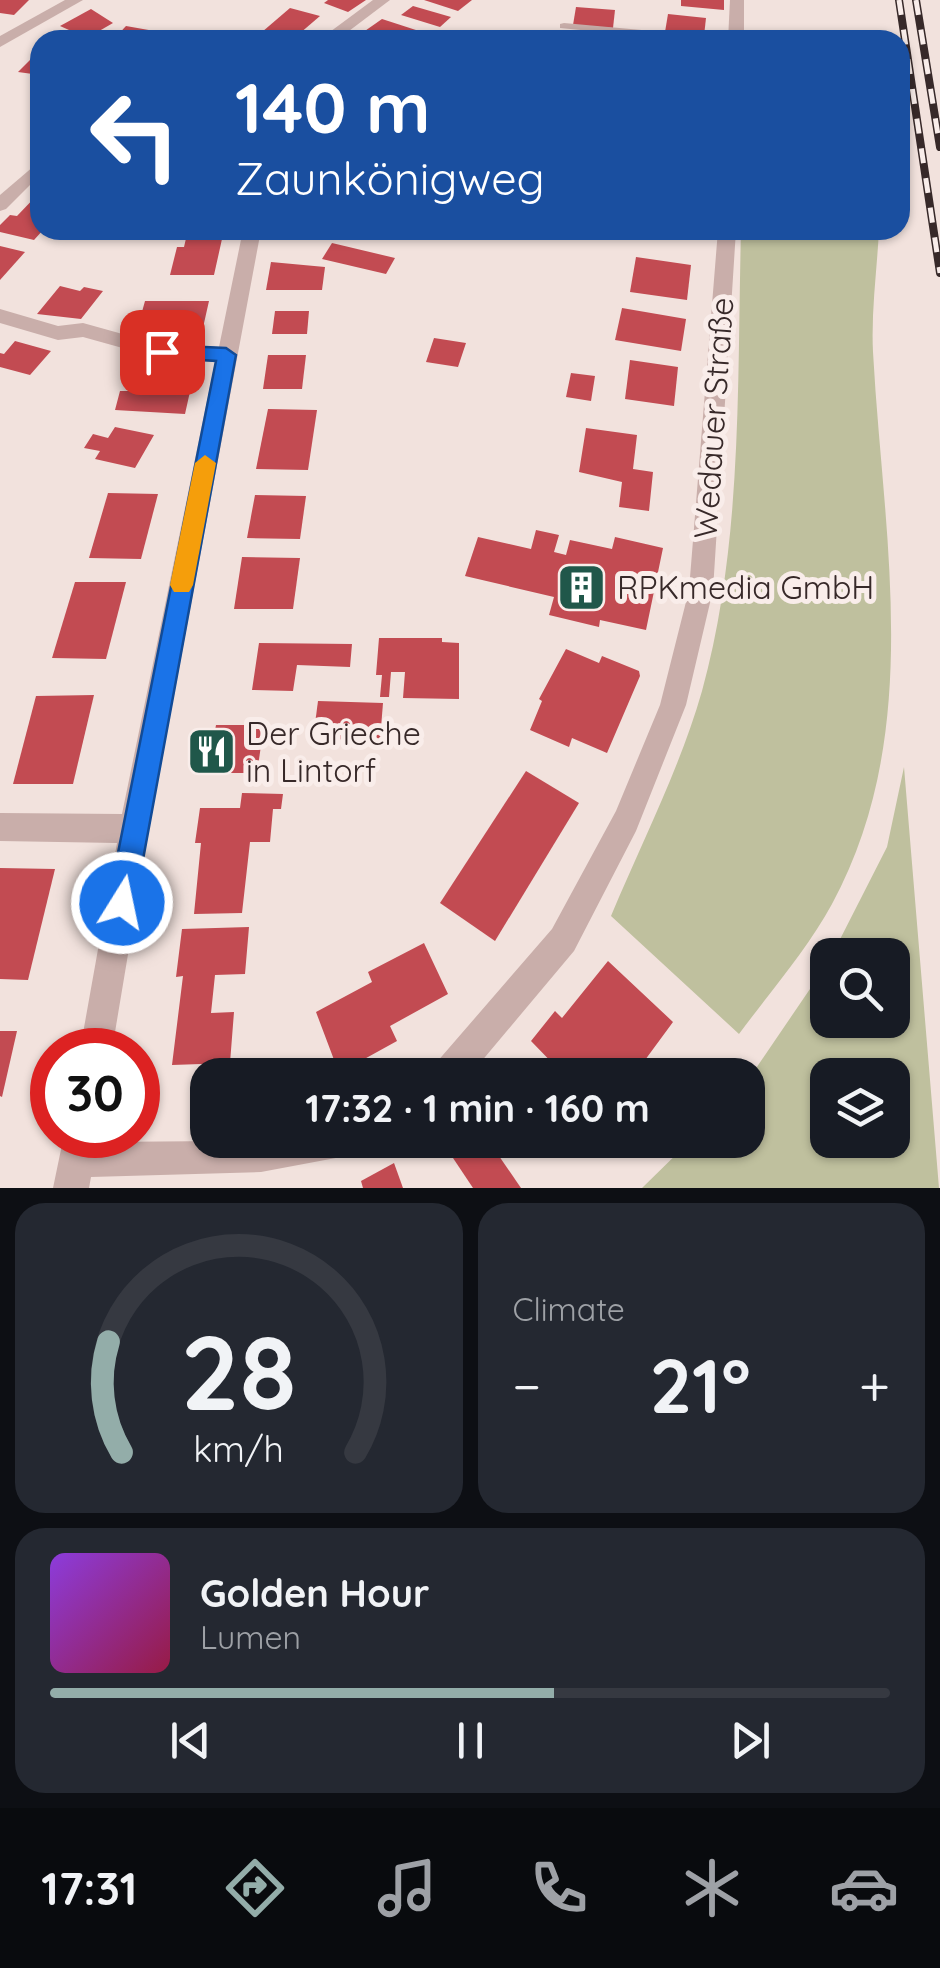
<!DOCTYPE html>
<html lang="en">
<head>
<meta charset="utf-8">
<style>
	body { margin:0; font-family:Quicksand,sans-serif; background:#242831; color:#f1f3f6; height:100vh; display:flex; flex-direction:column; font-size:38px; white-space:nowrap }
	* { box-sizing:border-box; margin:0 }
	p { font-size:32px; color:#9ea1a6 }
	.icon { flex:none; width:55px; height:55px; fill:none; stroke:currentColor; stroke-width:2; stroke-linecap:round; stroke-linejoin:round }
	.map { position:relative; height:1188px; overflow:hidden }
	.side { display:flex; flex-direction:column; gap:15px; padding:15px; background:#0d0f14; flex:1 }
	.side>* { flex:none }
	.banner { position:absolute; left:30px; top:30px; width:880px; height:210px; border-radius:30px; box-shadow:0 2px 8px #0004; background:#1a4fa0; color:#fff; overflow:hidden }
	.fabs { position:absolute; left:810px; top:938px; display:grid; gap:20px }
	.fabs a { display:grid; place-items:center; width:100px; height:100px; border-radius:20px; background:#171b24; box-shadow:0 2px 8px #0004; font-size:50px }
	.speed { position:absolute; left:30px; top:1028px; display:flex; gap:20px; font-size:50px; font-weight:700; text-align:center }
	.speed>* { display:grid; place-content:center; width:130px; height:130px; border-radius:50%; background:#171b24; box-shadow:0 2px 8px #0004; line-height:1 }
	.speed .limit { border:15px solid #d22; background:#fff; color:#111 }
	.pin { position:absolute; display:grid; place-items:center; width:85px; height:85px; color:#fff; margin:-42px; border-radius:20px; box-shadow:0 5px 15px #0006 }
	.me { position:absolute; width:110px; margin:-55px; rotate:10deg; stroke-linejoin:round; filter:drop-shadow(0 0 8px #0008) }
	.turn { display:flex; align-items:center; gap:35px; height:210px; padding:0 40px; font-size:45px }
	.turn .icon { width:130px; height:130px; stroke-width:2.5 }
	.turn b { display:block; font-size:70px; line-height:85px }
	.big { font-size:75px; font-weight:700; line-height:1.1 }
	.side .tile { flex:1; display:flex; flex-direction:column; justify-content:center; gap:15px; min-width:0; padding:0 35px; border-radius:30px; background:#242831 }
	.side .dial { align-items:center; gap:0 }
	.dial svg { height:260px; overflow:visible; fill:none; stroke:#363941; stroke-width:7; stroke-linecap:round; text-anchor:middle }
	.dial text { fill:#f1f3f6; stroke:none }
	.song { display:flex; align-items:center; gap:30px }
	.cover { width:120px; height:120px; border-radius:15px; background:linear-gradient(135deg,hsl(270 70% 55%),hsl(340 70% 35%)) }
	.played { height:10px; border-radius:5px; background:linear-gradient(90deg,#93ada9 60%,#363941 60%) }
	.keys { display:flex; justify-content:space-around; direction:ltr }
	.heat { display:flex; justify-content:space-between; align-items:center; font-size:55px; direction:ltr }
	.side .tiles { flex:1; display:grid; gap:15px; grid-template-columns:1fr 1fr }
	.tile:last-child { grid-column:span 2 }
	.trip { position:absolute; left:190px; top:1058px; width:575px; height:100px; border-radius:30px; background:#171b24; box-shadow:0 2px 8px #0004; font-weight:700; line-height:100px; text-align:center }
	.tab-bar { display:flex; height:160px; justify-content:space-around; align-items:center; background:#090b0e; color:#9ea1a6 }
	.tab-bar .icon { width:70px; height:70px }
	.tab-bar .current { color:#93ada9 }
	.tab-bar b { font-size:45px; color:#f1f3f6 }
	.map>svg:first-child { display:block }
	.green { fill:#bfc09e; fill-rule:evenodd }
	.building { fill:#c24b52 }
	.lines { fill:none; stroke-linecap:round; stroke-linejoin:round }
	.lane { fill:#c9aeaa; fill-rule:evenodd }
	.street { fill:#c9aeaa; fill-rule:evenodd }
	.rail-casing { stroke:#372929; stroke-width:8 }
	.rail { stroke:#f9edea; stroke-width:5; stroke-dasharray:15; stroke-linecap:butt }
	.route { fill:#1a73e8; stroke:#114b97; stroke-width:2.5 }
	.slow { fill:#f59e0b }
	.labels { text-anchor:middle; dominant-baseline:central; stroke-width:10; stroke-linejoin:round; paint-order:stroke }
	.street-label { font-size:32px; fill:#372929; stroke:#f9edea }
	.poi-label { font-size:32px; fill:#372929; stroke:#f9edea; text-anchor:start }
</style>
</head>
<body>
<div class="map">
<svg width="940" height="1188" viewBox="0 0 940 1188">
	<rect width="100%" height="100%" fill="#f2e2dd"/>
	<g class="green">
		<path d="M741 230H879C877 270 871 312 873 352 883 537 925 732 832 904 807 950 770 992 739 1034L611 916C642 842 680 768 702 691 743 542 737 383 741 230Z"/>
		<path d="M904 767 939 1188H642L691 1140H748V1080L827 964 828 1020H892V955H832L887 847ZM828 1075H892V1140H828Z"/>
	</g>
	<g class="building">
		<polygon points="0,0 29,0 14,15 0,13"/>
		<polygon points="328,0 366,0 348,12 324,3"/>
		<polygon points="424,0 472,0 458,11"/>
		<polygon points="681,0 724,0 724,10 681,6"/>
		<polygon points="413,6 451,17 440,27 401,15"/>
		<polygon points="576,7 615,10 613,28 573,25"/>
		<polygon points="290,8 320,16 292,40 262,32"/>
		<polygon points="91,9 113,23 87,38 60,26"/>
		<polygon points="668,14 706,18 704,36 665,32"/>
		<polygon points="382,19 419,31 407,40 381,40 362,33"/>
		<polygon points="126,26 160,32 153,40 113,40"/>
		<polygon points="31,59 40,61 40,75 18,72"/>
		<polygon points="40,192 40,230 43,230 34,240 0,232 0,225 10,215 17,216"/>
		<polygon points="188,230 224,230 214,275 170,275 177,247 184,247"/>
		<polygon points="278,230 332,230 331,237 277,237"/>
		<polygon points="332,243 395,258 386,274 322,259"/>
		<polygon points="0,246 25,252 0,280"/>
		<polygon points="636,257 691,265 687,300 630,292"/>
		<polygon points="271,262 325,267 322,290 266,290"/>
		<polygon points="60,286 80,291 84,287 103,291 81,319 37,314"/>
		<polygon points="145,301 209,301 202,332 165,332 166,328 156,328 159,319 140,319"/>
		<polygon points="622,308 686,319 681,351 615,340"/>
		<polygon points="275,311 309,311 307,334 272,334"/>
		<polygon points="434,338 466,343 458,367 426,362"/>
		<polygon points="15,341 51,351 30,375 0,367 0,353 4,354"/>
		<polygon points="268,355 306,355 302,389 263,389"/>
		<polygon points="630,360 678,367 674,406 625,399"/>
		<polygon points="571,373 595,376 591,401 566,397"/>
		<polygon points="193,378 185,414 115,410 120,391 149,391 152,379"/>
		<polygon points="268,409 317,410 308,470 256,469"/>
		<polygon points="115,427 154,435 135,468 95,459 100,451 84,448 93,434 108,438"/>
		<polygon points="586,428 637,435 633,469 653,472 649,511 619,507 622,482 579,472"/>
		<polygon points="108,493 158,494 141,559 89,558"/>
		<polygon points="255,495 306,496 300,539 247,538"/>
		<polygon points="536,530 559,535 554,552 566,555 570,540 612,549 615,537 663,548 646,630 600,620 599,627 549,615 554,597 465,576 478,537 531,549"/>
		<polygon points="242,557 300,558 293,609 234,609"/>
		<polygon points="75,582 126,582 106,659 52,658"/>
		<polygon points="379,638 442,638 442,642 459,643 459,699 403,698 405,672 391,672 389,697 380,697 382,675 376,675"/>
		<polygon points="259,643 352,644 350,667 297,665 293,691 252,690"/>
		<polygon points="566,649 599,663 602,656 639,671 640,676 607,753 572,738 569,747 530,730 542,701 539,699"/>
		<polygon points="94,695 73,784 13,784 36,696"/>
		<polygon points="318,701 383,703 380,740 313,739"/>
		<polygon points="216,725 264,725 257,773 207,773"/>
		<polygon points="526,771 579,803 495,941 440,903"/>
		<polygon points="242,793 283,794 281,809 273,809 270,842 250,842 242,913 194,914 201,843 195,843 200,808 240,808"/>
		<polygon points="0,868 55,869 28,980 0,979"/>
		<polygon points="249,927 245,974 215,975 211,1013 234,1012 230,1063 172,1065 183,976 176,977 182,929"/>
		<polygon points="424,943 448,994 390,1026 397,1041 339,1073 316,1012 372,982 368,972"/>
		<polygon points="608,961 673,1022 634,1075 564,1075 531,1041 555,1011 562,1018"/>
		<polygon points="0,1031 17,1031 2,1097 0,1096"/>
		<polygon points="441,1140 488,1140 521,1188 473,1188"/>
		<polygon points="394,1163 403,1188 363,1188 361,1181"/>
	</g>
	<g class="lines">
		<polygon class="lane" points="564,23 719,37 724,40 683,40 560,28 560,24"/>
		<g class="street">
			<polygon points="65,0 83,0 0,47 0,36"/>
			<polygon points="373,0 390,0 337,40 319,40"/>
			<polygon points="730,0 744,0 744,40 728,40"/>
			<polygon points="34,166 40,167 40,175 6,209 0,211 0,195"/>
			<polygon points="243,230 261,230 149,829 112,1050 80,1050 117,843 0,841 0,813 122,814 215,362 162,359 83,337 58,340 0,323 0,309 58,326 83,323 162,345 219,347"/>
			<polygon points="718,230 736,230 713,590 686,705 636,831 574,951 470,1075 431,1075 436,1063 552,929 616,811 660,705 689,590"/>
			<polygon points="64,1135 98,1135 97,1142 358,1140 353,1152 341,1157 261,1172 91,1177 89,1188 53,1188"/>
		</g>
		<defs>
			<g id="rail">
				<polyline points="899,0 940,273"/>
				<polyline points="916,0 940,147"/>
			</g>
		</defs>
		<use href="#rail" class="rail-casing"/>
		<use href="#rail" class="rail"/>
	</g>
	<polygon class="route" points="162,345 226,348 236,355 135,903 131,913 122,917 112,913 108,903 216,361 156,357 156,347"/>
	<polygon class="slow" points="205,455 216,463 193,585 189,592 174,592 170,585 195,463"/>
	<defs>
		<symbol id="building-square" viewBox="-11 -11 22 22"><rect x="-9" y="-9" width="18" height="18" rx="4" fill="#20574a" stroke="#f9edea"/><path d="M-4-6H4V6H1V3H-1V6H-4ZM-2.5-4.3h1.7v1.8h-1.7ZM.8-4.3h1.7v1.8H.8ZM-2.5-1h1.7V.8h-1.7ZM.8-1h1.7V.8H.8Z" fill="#fff"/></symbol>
		<symbol id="restaurant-square" viewBox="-11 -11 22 22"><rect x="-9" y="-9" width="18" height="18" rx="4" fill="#20574a" stroke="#f9edea"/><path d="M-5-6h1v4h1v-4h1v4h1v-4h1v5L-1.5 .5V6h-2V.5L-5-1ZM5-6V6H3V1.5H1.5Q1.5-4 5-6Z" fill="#fff"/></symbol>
	</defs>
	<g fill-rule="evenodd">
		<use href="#building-square" x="554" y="560" width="55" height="55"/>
		<use href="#restaurant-square" x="184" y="724" width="55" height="55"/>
	</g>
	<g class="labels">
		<g class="street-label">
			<text transform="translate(713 418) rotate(-86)">Wedauer Straße</text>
		</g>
		<g class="poi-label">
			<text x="617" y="587">RPKmedia GmbH</text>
			<text x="246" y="733">Der Grieche<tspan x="246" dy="37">in Lintorf</tspan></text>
		</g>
	</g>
</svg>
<div class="fabs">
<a><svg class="icon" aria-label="search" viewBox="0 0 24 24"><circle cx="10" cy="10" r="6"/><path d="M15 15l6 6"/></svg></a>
<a><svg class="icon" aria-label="layers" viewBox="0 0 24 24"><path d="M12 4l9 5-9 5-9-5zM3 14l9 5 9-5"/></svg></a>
</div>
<div class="speed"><div class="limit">30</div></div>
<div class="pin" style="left:162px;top:352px;background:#d93025"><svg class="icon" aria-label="arrive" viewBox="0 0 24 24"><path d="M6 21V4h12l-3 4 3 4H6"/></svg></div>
<svg class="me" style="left:122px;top:903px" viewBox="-20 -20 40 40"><circle r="17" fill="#1a73e8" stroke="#fff" stroke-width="3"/><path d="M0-11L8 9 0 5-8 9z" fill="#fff"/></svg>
<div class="trip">17:32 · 1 min · 160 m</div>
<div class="banner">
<div class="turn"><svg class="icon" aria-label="left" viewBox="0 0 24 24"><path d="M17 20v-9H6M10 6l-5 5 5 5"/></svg><div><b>140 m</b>Zaunkönigweg</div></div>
</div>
</div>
<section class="side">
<div class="tiles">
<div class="tile dial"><svg viewBox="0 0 100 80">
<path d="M14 69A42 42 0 1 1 86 69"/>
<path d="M14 69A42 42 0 0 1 10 35" stroke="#93ada9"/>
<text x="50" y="56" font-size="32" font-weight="700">28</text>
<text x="50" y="72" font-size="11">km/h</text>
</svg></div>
<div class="tile"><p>Climate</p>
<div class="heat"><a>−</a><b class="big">21°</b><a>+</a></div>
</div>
<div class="tile">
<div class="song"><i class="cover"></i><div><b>Golden Hour</b><p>Lumen</p></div></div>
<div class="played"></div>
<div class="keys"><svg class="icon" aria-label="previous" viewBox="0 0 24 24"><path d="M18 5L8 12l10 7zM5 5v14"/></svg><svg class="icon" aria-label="pause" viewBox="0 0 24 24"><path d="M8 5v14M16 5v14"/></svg><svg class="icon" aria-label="next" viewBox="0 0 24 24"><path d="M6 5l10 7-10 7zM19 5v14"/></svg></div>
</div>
</div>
</section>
<nav class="tab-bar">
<b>17:31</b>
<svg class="icon current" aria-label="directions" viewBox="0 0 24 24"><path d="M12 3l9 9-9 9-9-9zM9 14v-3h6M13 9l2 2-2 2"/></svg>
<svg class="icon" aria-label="music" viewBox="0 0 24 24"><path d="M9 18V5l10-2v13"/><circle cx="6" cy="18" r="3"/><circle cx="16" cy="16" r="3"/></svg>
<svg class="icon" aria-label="phone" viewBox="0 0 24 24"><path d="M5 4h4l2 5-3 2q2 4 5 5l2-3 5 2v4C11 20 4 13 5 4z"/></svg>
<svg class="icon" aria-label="climate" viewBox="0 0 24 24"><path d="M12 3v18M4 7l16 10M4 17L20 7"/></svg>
<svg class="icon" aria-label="car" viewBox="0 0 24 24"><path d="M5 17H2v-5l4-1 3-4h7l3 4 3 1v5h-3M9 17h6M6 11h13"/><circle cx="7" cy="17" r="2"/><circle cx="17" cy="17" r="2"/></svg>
</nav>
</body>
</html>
